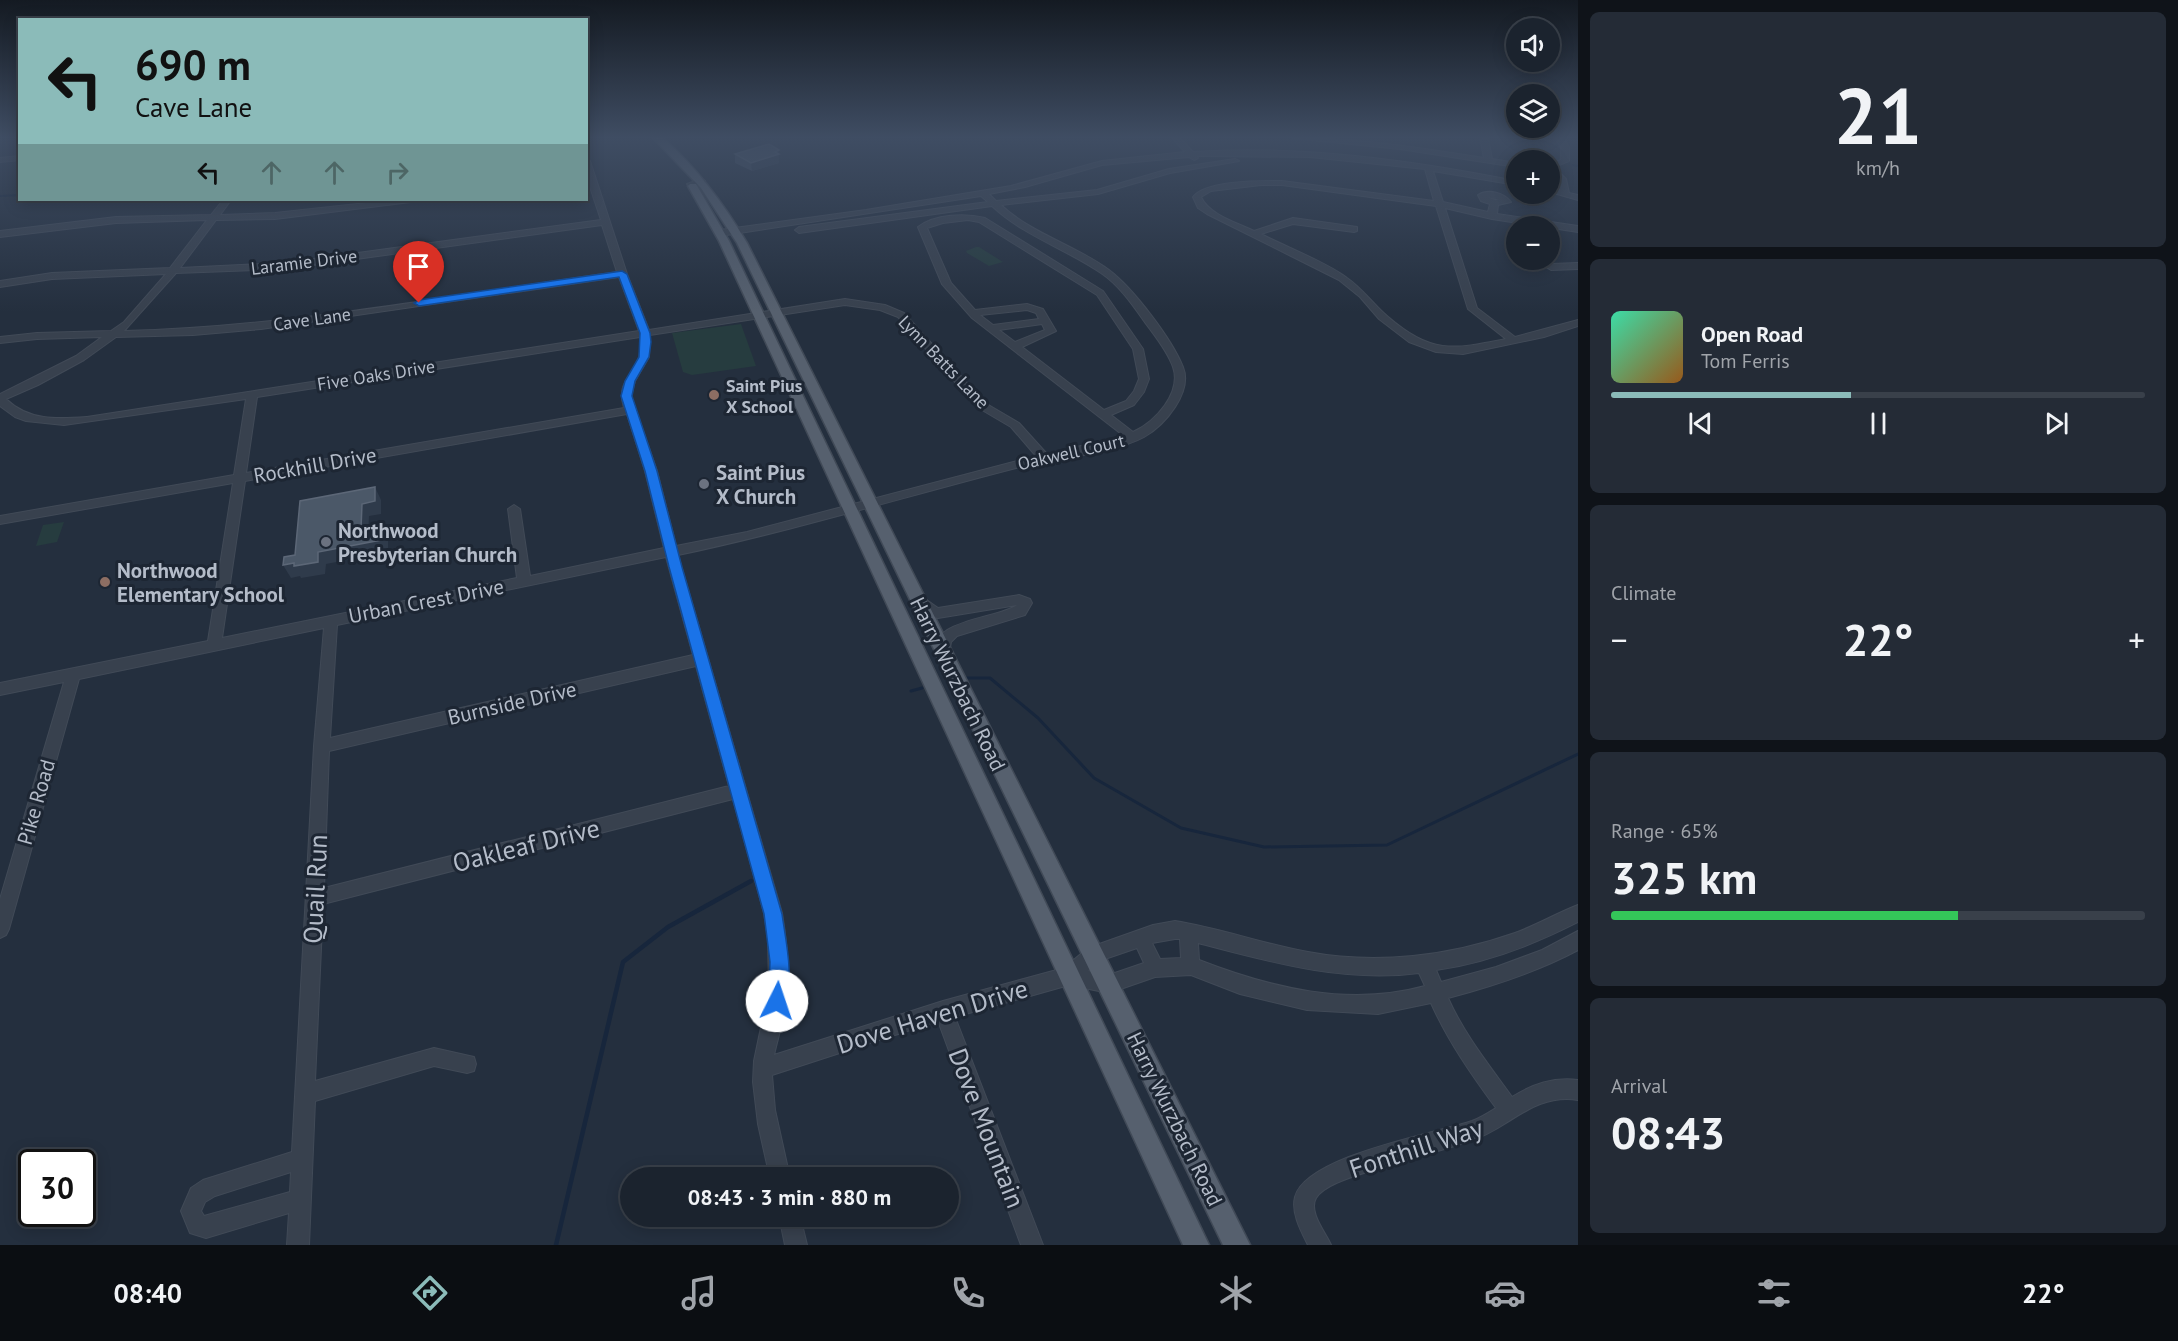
<!DOCTYPE html>
<html lang="en">
<head>
<meta charset="utf-8">
<style>
	body { margin:0; font-family:"PT Sans",sans-serif; background:#242b36; color:#f1f3f6; height:100vh; display:flex; flex-direction:column; font-size:22px; white-space:nowrap }
	* { box-sizing:border-box; margin:0 }
	p { font-size:20px; color:#a0a4aa }
	.icon { flex:none; width:33px; height:33px; fill:none; stroke:currentColor; stroke-width:2; stroke-linecap:round; stroke-linejoin:round }
	.map { position:relative; flex:1; overflow:hidden }
	.side { display:flex; flex-direction:column; gap:12px; padding:12px; background:#0f1319; width:600px }
	.side>* { flex:none }
	.banner { position:absolute; left:18px; top:18px; width:570px; height:183px; border-radius:0px; box-shadow:0 3px 15px #0003,0 0 0 2px #39404a; background:#8bbbb9; color:#111; overflow:hidden }
	.controls { position:absolute; left:1506px; top:18px; display:grid; gap:12px }
	.controls a { display:grid; place-items:center; width:54px; height:54px; border-radius:50%; background:#1b232e; box-shadow:0 3px 15px #0003,0 0 0 2px #39404a; font-size:30px }
	.speed { position:absolute; left:18px; top:1149px; display:flex; gap:12px; font-size:30px; font-weight:700; text-align:center }
	.speed>* { display:grid; place-content:center; width:78px; height:78px; border-radius:50%; background:#1b232e; box-shadow:0 3px 15px #0003,0 0 0 2px #39404a; line-height:1 }
	.speed .limit { border:3px solid #111; border-radius:9px; background:#fff; color:#111 }
	.pin { position:absolute; display:grid; place-items:center; width:51px; height:51px; color:#fff; margin:-62px -26px; border-radius:50% 50% 50% 0; rotate:-45deg; box-shadow:0 0 6px #0007 }
	.pin .icon { rotate:45deg }
	.me { position:absolute; width:66px; margin:-33px; rotate:4deg; stroke-linejoin:round; filter:drop-shadow(0 0 4px #0008) }
	.turn { display:flex; align-items:center; gap:21px; height:126px; padding:0 18px; font-size:27px }
	.turn .icon { width:78px; height:78px; stroke-width:2.5 }
	.turn b { display:block; font-size:42px; line-height:51px }
	.lanes { display:flex; align-items:center; height:57px; padding:0 18px; background:#0003; justify-content:center; gap:30px; direction:ltr }
	.lanes .off { opacity:.35 }
	.big { font-size:45px; font-weight:700; line-height:1.1 }
	.side .widget { flex:1; display:flex; flex-direction:column; justify-content:center; gap:9px; min-width:0; padding:0 21px; border-radius:9px; background:#242b36 }
	.side .dial { align-items:center; gap:0 }
	.dial b { font-size:78px; line-height:1 }
	.song { display:flex; align-items:center; gap:18px }
	.cover { width:72px; height:72px; border-radius:9px; background:linear-gradient(135deg,hsl(160 70% 55%),hsl(30 70% 35%)) }
	.played { height:6px; border-radius:3px; background:linear-gradient(90deg,#8bbbb9 45%,#39404a 45%) }
	.keys { display:flex; justify-content:space-around; direction:ltr }
	.heat { display:flex; justify-content:space-between; align-items:center; font-size:33px; direction:ltr }
	.charge { height:9px; border-radius:4px; background:linear-gradient(90deg,#34c759 65%,#39404a 0) }
	.trip { position:absolute; left:620px; top:1167px; width:339px; height:60px; border-radius:30px; background:#1b232e; box-shadow:0 3px 15px #0003,0 0 0 2px #39404a; font-weight:700; line-height:60px; text-align:center }
	.menu { display:flex; height:96px; justify-content:space-around; align-items:center; background:#0b0e12; color:#a0a4aa }
	.menu .icon { width:42px; height:42px }
	.menu .active { color:#8bbbb9 }
	.menu b { font-size:27px; color:#f1f3f6 }
	main { display:flex; flex:1; min-height:0 }
	.map>svg:first-child { display:block }
	.green { fill:#263c3f }
	.lines { fill:none; stroke-linecap:round; stroke-linejoin:round }
	.stream-far2 { stroke:#17263c; stroke-width:2 }
	.stream-far1 { stroke:#17263c; stroke-width:3 }
	.stream { stroke:#17263c; stroke-width:4.5 }
	.minor-casing { stroke:#414a57; stroke-width:2 }
	.major-casing { stroke:#414a57; stroke-width:3 }
	.minor { fill:#38414e; fill-rule:evenodd }
	.major { fill:#56606e; fill-rule:evenodd }
	.wall { fill:#3f4b5c }
	.shaded-wall { fill:#2f3b4b }
	.building { fill:#4b5868; stroke:#5c6777; stroke-width:1.5 }
	.route { fill:#1a73e8; stroke:#114b97; stroke-width:1.5 }
	.education-dot { fill:#8d6e63; stroke:#1d2633; stroke-width:2 }
	.worship-dot { fill:#6b7280; stroke:#1d2633; stroke-width:2 }
	.labels { text-anchor:middle; dominant-baseline:central; stroke-width:6; stroke-linejoin:round; paint-order:stroke }
	.far-street-label { font-size:18px; fill:#b4bcc9; stroke:#1d2633 }
	.far-poi-label { font-size:18px; font-weight:bold; fill:#b4bcc9; stroke:#1d2633; text-anchor:start }
	.street-label { font-size:21px; fill:#b4bcc9; stroke:#1d2633 }
	.poi-label { font-size:21px; font-weight:bold; fill:#b4bcc9; stroke:#1d2633; text-anchor:start }
	.near-street-label { font-size:26px; fill:#b4bcc9; stroke:#1d2633 }
</style>
</head>
<body>
<main>
<div class="map">
<svg width="1578" height="1245" viewBox="0 0 1578 1245">
	<rect width="100%" height="100%" fill="#242f3e"/>
	<g class="green">
		<polygon points="976,247 979,247 1003,262 989,266 967,253 966,251"/>
		<polygon points="741,324 756,366 692,375 683,372 672,333"/>
		<polygon points="64,522 57,542 36,546 43,525"/>
	</g>
	<g class="lines">
		<g class="stream-far2">
			<polyline points="1572,165 1578,166"/>
			<polyline points="0,196 20,195"/>
		</g>
		<g class="stream-far1">
			<polyline points="964,678 990,678 1038,718 1094,778 1181,828 1264,847 1387,845 1578,754"/>
			<polyline points="911,691 922,688"/>
		</g>
		<polyline class="stream" points="556,1245 623,962 668,927 751,881"/>
		<defs>
			<g id="minor">
				<path d="M1172 138H1180L1193 152C1301 145 1410 160 1516 181V185L1433 171 1443 202 1488 212 1490 204 1481 201 1478 195C1488 189 1503 192 1511 202L1498 205 1497 214 1578 226V232L1492 219 1445 208 1477 308 1515 337 1578 320V326L1544 337 1463 354 1436 352 1409 342 1379 319 1360 297 1339 280 1207 214 1198 208 1193 197C1206 180 1261 181 1282 181L1434 201 1425 169 1310 157 1205 156H1197L1198 158 1194 160 1189 157 1102 165 1025 187 989 194 996 201 1097 190 1169 169 1235 159 1239 161 1170 173 1098 194 1001 205C1032 234 1075 245 1109 270 1133 288 1172 339 1183 367 1193 392 1165 425 1144 437 1113 454 1052 459 1016 468 903 497 792 531 678 555L782 913C787 943 790 973 786 1004 783 1021 778 1038 774 1055L943 1001 1064 968 1088 948 1153 925 1175 921C1220 928 1263 944 1308 952 1377 965 1450 956 1515 933 1537 925 1557 913 1578 905V922C1533 945 1486 963 1436 970L1441 982 1496 967 1542 950 1578 931V950C1537 972 1493 986 1448 998 1464 1034 1489 1065 1512 1097 1533 1084 1553 1077 1578 1080V1100C1533 1093 1510 1128 1470 1141 1438 1152 1405 1159 1373 1170 1358 1175 1324 1184 1316 1198 1308 1212 1326 1233 1331 1245H1308C1301 1231 1291 1213 1295 1197 1306 1156 1433 1134 1472 1121 1480 1118 1488 1113 1496 1108 1471 1074 1448 1041 1431 1003L1378 1014 1307 1010 1240 994 1191 975 1155 977 1109 993 1069 985 955 1017 1043 1245H1021L938 1021 772 1075 775 1110 790 1178H770L758 1124 753 1082 754 1061 769 989 768 938 764 913 733 799 323 904 315 1081 434 1048 474 1057 476 1064 474 1071 467 1073 434 1066 315 1101 309 1245H287L289 1213 206 1238 190 1233 181 1211 191 1188 203 1180 292 1152 314 746 324 628 79 679 9 929 6 935 0 938V899L64 682 0 695V683L208 641 233 483 0 524V516L234 475 246 399 64 425 26 421 15 417 0 406V394L76 356 102 337 37 339 0 343V337L37 333 111 331 124 322 166 274 52 279 0 287V281L52 273 170 268 207 220 116 223 0 237V231L116 217 211 215 223 200H231L220 215 275 213 394 200H415L411 202 275 219 216 220 180 268 284 263 601 220 586 175V159L590 161 627 274 649 330 845 299 885 305 904 313 985 403 1019 423 1047 454 1124 436 972 318 942 284 918 227C935 214 965 213 985 218L1103 291 1143 349 1149 379 1144 392 1134 405 1111 415 1133 432C1155 422 1182 393 1173 367 1167 350 1154 335 1144 321 1132 304 1119 285 1101 273 1066 249 1024 236 992 206L799 233 795 230 799 227 988 202 981 196 720 236 716 233 720 230 866 210 1011 186 1102 161 1185 152ZM1261 185H1282L1436 206 1468 309 1506 339C1452 350 1431 354 1387 316 1373 304 1363 289 1347 278 1326 262 1286 247 1261 234L1293 224 1354 232 1357 231V227L1293 218 1254 231C1238 223 1209 215 1201 197L1211 191ZM1487 197 1500 200H1495ZM968 220 979 222 1097 295 1133 349 1139 379 1134 391 1126 401 1104 410 1022 347 1056 331 1043 309 1027 304 975 310 951 283 927 228 943 223ZM602 225 617 272C453 295 289 327 124 331L176 273 284 269ZM619 277 639 331 87 417C57 419 29 421 6 399L38 385 84 360 116 337 193 335 261 329ZM845 305 880 310 898 317 977 407 1011 427 1036 456 747 532 676 546 657 471 631 396 635 381 649 357 650 335ZM1027 310 1036 313 1039 319 993 325 980 315ZM1042 324 1045 330 1015 342 999 330ZM640 337C640 343 641 351 639 357 632 378 616 382 624 408L246 473 257 397ZM627 414 645 471 664 548 530 576 520 509 514 505 508 509 517 578 222 638 245 481ZM666 557 693 655 330 738 337 625ZM696 666 729 786 324 888 329 751ZM1175 939H1180L1181 958 1160 959 1152 943ZM1198 943C1271 962 1343 983 1419 973L1425 986C1349 1007 1271 988 1199 960ZM1137 948 1144 963 1109 975 1088 971 1099 961ZM291 1172 290 1192 204 1216 201 1211 205 1202 215 1196Z"/>
				<path d="M1292 138C1357 138 1421 148 1484 158L1480 138H1488L1492 159 1516 163V167L1400 149Z"/>
				<polygon points="1555,138 1563,138 1569,147 1569,161 1554,167 1566,179 1569,193 1578,195 1578,200 1550,192 1550,188 1560,190 1558,180 1550,172 1550,164 1561,160 1561,147"/>
				<polygon points="20,156 20,160 0,162 0,158"/>
				<polygon points="701,179 705,181 704,183 691,186 687,184"/>
				<polygon points="1578,263 1578,269 1551,270 1546,267 1551,264"/>
				<path d="M918 594 938 608 1019 595 1030 599 1032 603 1025 615 957 636 951 642 948 658H938C921 620 998 619 1017 605L938 618 925 614 911 599Z"/>
				<polygon points="779,1216 800,1216 807,1245 785,1245"/>
			</g>
			<g id="major">
				<path d="M653 138H663C697 168 724 204 747 243L1250 1245H1223L737 243 701 188Z"/>
				<polygon points="690,184 696,184 729,241 1209,1245 1183,1245 719,241 688,186"/>
			</g>
		</defs>
		<use href="#minor" class="minor-casing"/>
		<use href="#major" class="major-casing"/>
		<use href="#minor" class="minor"/>
		<use href="#major" class="major"/>
	</g>
	<polygon class="wall" points="779,150 779,163 752,171 735,163 735,154"/>
	<g class="shaded-wall">
		<polygon points="779,150 779,163 752,171 751,163"/>
		<polygon points="375,487 381,500 381,514 369,516 368,541 361,529 362,504"/>
		<polygon points="382,525 388,538 388,552 326,564 325,574 301,578 300,576 291,578 283,565"/>
	</g>
	<g class="building">
		<polygon points="769,144 779,150 775,152 779,154 751,163 735,154"/>
		<polygon points="375,487 375,501 362,504 361,529 382,525 381,540 318,552 318,562 294,566 294,563 283,565 284,557 295,555 300,501"/>
	</g>
	<linearGradient id="sky" x2="0" y2="1"><stop stop-color="#141a22"/><stop offset="0.44" stop-color="#3f4d63"/><stop offset="1" stop-color="#3f4d63" stop-opacity="0"/></linearGradient>
	<rect width="1578" height="312" fill="url(#sky)"/>
	<path class="route" d="M622 271 627 274 650 333 651 342 649 357 635 381 632 396 657 471 682 567 782 914C786 942 795 980 784 1007L777 1010 770 1007 768 1001 770 962 764 914 669 567 645 471 621 396 625 381 639 357 640 333 619 277 419 306 414 303 419 300Z"/>
	<g class="education-dot">
		<circle cx="714" cy="395" r="6"/>
		<circle cx="105" cy="582" r="6"/>
	</g>
	<g class="worship-dot">
		<circle cx="704" cy="484" r="6"/>
		<circle cx="326" cy="542" r="6"/>
	</g>
	<g class="labels">
		<g class="far-street-label">
			<text transform="translate(304 262) rotate(-7)">Laramie Drive</text>
			<text transform="translate(312 319) rotate(-8)">Cave Lane</text>
			<text transform="translate(944 362) rotate(46)">Lynn Batts Lane</text>
			<text transform="translate(376 375) rotate(-9)">Five Oaks Drive</text>
			<text transform="translate(1071 452) rotate(-13)">Oakwell Court</text>
		</g>
		<g class="far-poi-label">
			<text x="726" y="385">Saint Pius<tspan x="726" dy="21">X School</tspan></text>
		</g>
		<g class="street-label">
			<text transform="translate(315 465) rotate(-10)">Rockhill Drive</text>
			<text transform="translate(426 601) rotate(-11)">Urban Crest Drive</text>
			<text transform="translate(958 684) rotate(64)">Harry Wurzbach Road</text>
			<text transform="translate(512 703) rotate(-13)">Burnside Drive</text>
			<text transform="translate(36 802) rotate(-74)">Pike Road</text>
			<text transform="translate(1175 1119) rotate(64)">Harry Wurzbach Road</text>
		</g>
		<g class="poi-label">
			<text x="716" y="472">Saint Pius<tspan x="716" dy="24">X Church</tspan></text>
			<text x="338" y="530">Northwood<tspan x="338" dy="24">Presbyterian Church</tspan></text>
			<text x="117" y="570">Northwood<tspan x="117" dy="24">Elementary School</tspan></text>
		</g>
		<g class="near-street-label">
			<text transform="translate(526 845) rotate(-14)">Oakleaf Drive</text>
			<text transform="translate(315 889) rotate(-87)">Quail Run</text>
			<text transform="translate(932 1016) rotate(-17)">Dove Haven Drive</text>
			<text transform="translate(987 1128) rotate(69)">Dove Mountain</text>
			<text transform="translate(1416 1148) rotate(-18)">Fonthill Way</text>
		</g>
	</g>
</svg>
<div class="controls">
<a><svg class="icon" aria-label="sound" viewBox="0 0 24 24"><path d="M4 9h4l5-4v14l-5-4H4zM17 9q2 3 0 6"/></svg></a>
<a><svg class="icon" aria-label="layers" viewBox="0 0 24 24"><path d="M12 4l9 5-9 5-9-5zM3 14l9 5 9-5"/></svg></a>
<a>+</a>
<a>−</a>
</div>
<div class="speed"><div class="limit">30</div></div>
<div class="pin" style="left:419px;top:303px;background:#d93025"><svg class="icon" aria-label="arrive" viewBox="0 0 24 24"><path d="M6 21V4h12l-3 4 3 4H6"/></svg></div>
<svg class="me" style="left:777px;top:1001px" viewBox="-20 -20 40 40"><circle r="19" fill="#fff"/><path d="M0-13L10 11 0 6-10 11z" fill="#1a73e8"/></svg>
<div class="trip">08:43 · 3 min · 880 m</div>
<div class="banner">
<div class="turn"><svg class="icon" aria-label="left" viewBox="0 0 24 24"><path d="M17 20v-9H6M10 6l-5 5 5 5"/></svg><div><b>690 m</b>Cave Lane</div></div>
<div class="lanes"><svg class="icon" aria-label="left" viewBox="0 0 24 24"><path d="M17 20v-9H6M10 6l-5 5 5 5"/></svg><svg class="icon off" aria-label="ahead" viewBox="0 0 24 24"><path d="M12 20V5M6 11l6-6 6 6"/></svg><svg class="icon off" aria-label="ahead" viewBox="0 0 24 24"><path d="M12 20V5M6 11l6-6 6 6"/></svg><svg class="icon off" aria-label="right" viewBox="0 0 24 24"><path d="M7 20v-9h11M14 6l5 5-5 5"/></svg></div>
</div>
</div>
<section class="side">
<div class="widget dial"><b>21</b><p>km/h</p></div>
<div class="widget">
<div class="song"><i class="cover"></i><div><b>Open Road</b><p>Tom Ferris</p></div></div>
<div class="played"></div>
<div class="keys"><svg class="icon" aria-label="previous" viewBox="0 0 24 24"><path d="M18 5L8 12l10 7zM5 5v14"/></svg><svg class="icon" aria-label="pause" viewBox="0 0 24 24"><path d="M8 5v14M16 5v14"/></svg><svg class="icon" aria-label="next" viewBox="0 0 24 24"><path d="M6 5l10 7-10 7zM19 5v14"/></svg></div>
</div>
<div class="widget"><p>Climate</p>
<div class="heat"><a>−</a><b class="big">22°</b><a>+</a></div>
</div>
<div class="widget"><p>Range · 65%</p><b class="big">325 km</b><div class="charge"></div></div>
<div class="widget"><p>Arrival</p><b class="big">08:43</b></div>
</section>
</main>
<nav class="menu">
<b>08:40</b>
<svg class="icon active" aria-label="directions" viewBox="0 0 24 24"><path d="M12 3l9 9-9 9-9-9zM9 14v-3h6M13 9l2 2-2 2"/></svg>
<svg class="icon" aria-label="music" viewBox="0 0 24 24"><path d="M9 18V5l10-2v13"/><circle cx="6" cy="18" r="3"/><circle cx="16" cy="16" r="3"/></svg>
<svg class="icon" aria-label="phone" viewBox="0 0 24 24"><path d="M5 4h4l2 5-3 2q2 4 5 5l2-3 5 2v4C11 20 4 13 5 4z"/></svg>
<svg class="icon" aria-label="climate" viewBox="0 0 24 24"><path d="M12 3v18M4 7l16 10M4 17L20 7"/></svg>
<svg class="icon" aria-label="car" viewBox="0 0 24 24"><path d="M5 17H2v-5l4-1 3-4h7l3 4 3 1v5h-3M9 17h6M6 11h13"/><circle cx="7" cy="17" r="2"/><circle cx="17" cy="17" r="2"/></svg>
<svg class="icon" aria-label="filters" viewBox="0 0 24 24"><path d="M4 7h16M4 17h16"/><circle cx="9" cy="7" r="2"/><circle cx="15" cy="17" r="2"/></svg>
<b>22°</b>
</nav>
</body>
</html>
